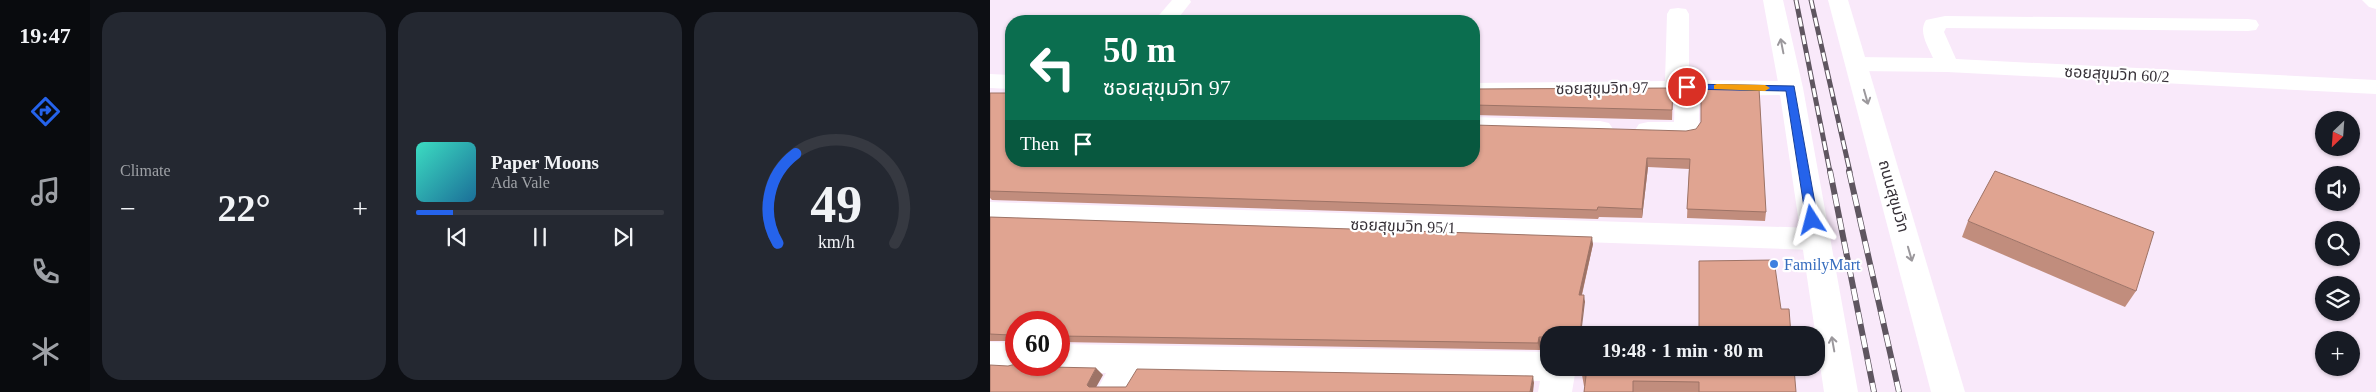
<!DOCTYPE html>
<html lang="en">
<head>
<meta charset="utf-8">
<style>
	body { margin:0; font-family:"Times New Roman","Noto Sans Thai",serif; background:#242831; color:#f1f3f6; height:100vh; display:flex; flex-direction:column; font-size:19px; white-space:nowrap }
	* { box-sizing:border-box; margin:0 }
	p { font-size:16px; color:#9ea1a6 }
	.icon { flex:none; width:28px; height:28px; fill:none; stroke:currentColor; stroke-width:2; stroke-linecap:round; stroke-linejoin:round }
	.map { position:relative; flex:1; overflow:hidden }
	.side { display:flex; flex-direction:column; gap:12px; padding:12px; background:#0d0f14; width:900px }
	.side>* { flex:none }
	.hud { position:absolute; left:15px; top:15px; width:475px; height:152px; border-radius:20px; box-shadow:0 1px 4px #0004; background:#0b6e4f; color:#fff; overflow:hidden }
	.needle { width:32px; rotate:205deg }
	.fabs { position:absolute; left:1325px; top:111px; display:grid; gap:10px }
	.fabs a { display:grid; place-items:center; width:45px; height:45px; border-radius:50%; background:#171b24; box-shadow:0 1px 4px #0004; font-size:25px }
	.speed { position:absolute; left:15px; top:311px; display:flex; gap:10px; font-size:25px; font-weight:700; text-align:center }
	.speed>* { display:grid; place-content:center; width:65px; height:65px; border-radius:50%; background:#171b24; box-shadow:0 1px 4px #0004; line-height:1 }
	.speed .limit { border:8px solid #d22; background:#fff; color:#111 }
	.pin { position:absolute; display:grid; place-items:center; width:42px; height:42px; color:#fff; margin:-21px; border:2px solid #fff; border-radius:50%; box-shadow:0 1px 5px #0007 }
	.me { position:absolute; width:55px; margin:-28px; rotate:351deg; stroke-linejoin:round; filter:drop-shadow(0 0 4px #0008) }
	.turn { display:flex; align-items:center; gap:18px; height:105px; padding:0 15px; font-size:22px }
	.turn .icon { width:65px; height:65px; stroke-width:2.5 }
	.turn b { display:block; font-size:35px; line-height:42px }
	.then { display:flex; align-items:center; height:48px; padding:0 15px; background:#0003; gap:10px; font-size:19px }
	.big { font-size:38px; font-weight:700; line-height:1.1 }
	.side .widget { flex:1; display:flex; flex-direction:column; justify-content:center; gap:8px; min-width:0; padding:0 18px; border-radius:20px; background:#242831 }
	.side .dial { align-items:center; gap:0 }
	.dial svg { height:130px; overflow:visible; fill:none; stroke:#363941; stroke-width:7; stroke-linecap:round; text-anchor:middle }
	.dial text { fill:#f1f3f6; stroke:none }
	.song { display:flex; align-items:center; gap:15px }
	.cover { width:60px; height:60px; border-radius:8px; background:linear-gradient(135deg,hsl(170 70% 55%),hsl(200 70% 35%)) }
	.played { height:5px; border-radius:2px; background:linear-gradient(90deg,#2563eb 15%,#363941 15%) }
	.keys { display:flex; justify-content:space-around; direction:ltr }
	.heat { display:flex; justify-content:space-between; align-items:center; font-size:28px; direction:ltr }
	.side .tiles { flex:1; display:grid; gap:12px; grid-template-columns:repeat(3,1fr) }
	.trip { position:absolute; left:550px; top:326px; width:285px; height:50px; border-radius:20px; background:#171b24; box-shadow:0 1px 4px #0004; font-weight:700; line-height:50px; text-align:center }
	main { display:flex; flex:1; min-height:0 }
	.tab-bar { display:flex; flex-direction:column; width:90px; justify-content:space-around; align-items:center; background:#090b0e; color:#9ea1a6 }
	.tab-bar .icon { width:35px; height:35px }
	.tab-bar .selected { color:#2563eb }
	.tab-bar b { font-size:22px; color:#f1f3f6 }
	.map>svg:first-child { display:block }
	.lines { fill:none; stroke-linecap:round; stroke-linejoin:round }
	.minor { fill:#fff; fill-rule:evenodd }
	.major { fill:#fff; fill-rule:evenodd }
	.rail-far1-casing { stroke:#5f5660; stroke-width:5 }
	.rail-casing { stroke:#5f5660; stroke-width:6 }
	.rail-far1 { stroke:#fff; stroke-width:3; stroke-dasharray:9; stroke-linecap:butt }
	.rail { stroke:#fff; stroke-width:4.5; stroke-dasharray:12; stroke-linecap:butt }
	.wall { fill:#c18d7d }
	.shaded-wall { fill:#9d7366 }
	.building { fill:#e0a491; stroke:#9d7366 }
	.oneway { stroke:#9b989c }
	.route { fill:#2563eb; stroke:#184099 }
	.slow { fill:#f59e0b }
	.shop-dot { fill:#3f7fe0; stroke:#fff; stroke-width:2 }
	.labels { text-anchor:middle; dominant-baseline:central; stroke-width:4.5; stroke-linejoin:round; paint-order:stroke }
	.street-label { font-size:16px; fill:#373138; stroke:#fff }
	.shop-label { font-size:16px; fill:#366cbe; stroke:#fff; text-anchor:start }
</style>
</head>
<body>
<main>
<nav class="tab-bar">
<b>19:47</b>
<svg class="icon selected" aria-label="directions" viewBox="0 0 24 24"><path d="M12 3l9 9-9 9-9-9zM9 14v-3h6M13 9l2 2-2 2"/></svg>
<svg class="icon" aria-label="music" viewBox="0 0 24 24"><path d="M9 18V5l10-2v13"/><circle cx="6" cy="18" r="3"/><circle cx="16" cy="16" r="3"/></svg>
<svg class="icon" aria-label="phone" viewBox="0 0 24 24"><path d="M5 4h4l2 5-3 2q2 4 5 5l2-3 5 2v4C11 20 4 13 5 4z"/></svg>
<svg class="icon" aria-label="climate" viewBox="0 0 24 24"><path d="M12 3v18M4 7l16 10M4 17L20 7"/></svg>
</nav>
<section class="side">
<div class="tiles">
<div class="widget"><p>Climate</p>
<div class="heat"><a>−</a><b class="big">22°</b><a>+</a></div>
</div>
<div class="widget">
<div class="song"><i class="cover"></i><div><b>Paper Moons</b><p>Ada Vale</p></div></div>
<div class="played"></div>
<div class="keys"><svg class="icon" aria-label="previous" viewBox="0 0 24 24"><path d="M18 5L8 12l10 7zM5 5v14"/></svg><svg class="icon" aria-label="pause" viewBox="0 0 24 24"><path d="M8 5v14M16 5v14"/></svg><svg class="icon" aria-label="next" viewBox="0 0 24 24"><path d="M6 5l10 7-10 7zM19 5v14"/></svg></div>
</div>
<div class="widget dial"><svg viewBox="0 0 100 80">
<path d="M14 69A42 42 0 1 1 86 69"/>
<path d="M14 69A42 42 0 0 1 25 14" stroke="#2563eb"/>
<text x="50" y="56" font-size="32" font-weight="700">49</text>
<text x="50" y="72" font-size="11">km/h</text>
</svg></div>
</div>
</section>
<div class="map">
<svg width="1386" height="392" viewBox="0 0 1386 392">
	<rect width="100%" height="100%" fill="#f9e9fa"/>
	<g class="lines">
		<g class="minor">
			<polygon points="182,0 200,0 201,2 186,21 164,21"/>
			<polygon points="1372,0 1386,0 1386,9 1379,7"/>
			<path d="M688 8 696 9 699 14V80L801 81 809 83 813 88 809 93 801 95 709 96V131L705 137C688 141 666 140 649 136L645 130 649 124 658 122H684L685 96 484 97V83L675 81 677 14 680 9Z"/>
			<path d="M955 16 1258 19 1266 20 1269 25 1266 30 1258 31 956 28 954 32 966 59 1386 80V94L957 72 867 71 859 69 856 64 859 59 867 57 943 58C938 46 928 32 936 20Z"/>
			<polygon points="0,74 21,75 21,89 0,88"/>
			<polygon points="484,117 610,121 619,123 623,129 619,135 610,137 484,133"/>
			<polygon points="0,202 825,228 835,231 839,239 835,247 825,250 0,222"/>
			<polygon points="0,342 26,343 26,365 39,365 38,367 26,371 0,370"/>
			<polygon points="69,344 559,352 559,368 586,368 582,392 548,392 550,381 152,374 142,392 106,392 116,373 69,372 57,368 56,365 69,365"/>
		</g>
		<g class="major">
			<polygon points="773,0 793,0 813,88 868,392 834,392 789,88"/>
			<polygon points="838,0 858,0 975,392 941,392"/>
		</g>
		<defs>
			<g id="rail-far1">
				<polyline points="806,0 840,172"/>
				<polyline points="821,0 860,172"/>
			</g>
			<g id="rail">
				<polyline points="840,171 884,392"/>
				<polyline points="859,171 909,392"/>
			</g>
		</defs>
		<use href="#rail-far1" class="rail-far1-casing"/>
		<use href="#rail" class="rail-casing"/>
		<use href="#rail-far1" class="rail-far1"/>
		<use href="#rail" class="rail"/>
	</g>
	<g class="wall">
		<polygon points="683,88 682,120 484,115 484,89"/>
		<polygon points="0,93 21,161 696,131 776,212 775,221 697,218 699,169 658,167 652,218 609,217 608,219 2,200 0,198"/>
		<polygon points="0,217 603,244 592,295 595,302 559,335 559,343 551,343 550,350 69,342 69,322 26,322 26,362 20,357 20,341 0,341"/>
		<polygon points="978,221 1146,291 1135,307 972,237"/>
		<polygon points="593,368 806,392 594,392 595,386 594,386 592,375"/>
	</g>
	<g class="shaded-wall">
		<polygon points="657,158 658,167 652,218 652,209"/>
		<polygon points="602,237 603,244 590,302 589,295"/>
		<polygon points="594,295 595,302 591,335 590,335"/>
		<polygon points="549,337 551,343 550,350 548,343"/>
		<polygon points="106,368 113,375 104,391 99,387 97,385"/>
		<polygon points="543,376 544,383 543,392 540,392"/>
	</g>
	<g class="building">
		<polygon points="683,88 682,110 484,105 484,89"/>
		<polygon points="711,88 769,88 776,212 697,209 700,159 657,158 652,209 608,207 607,210 0,191 0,93 21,93 21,161 484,161 484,125 696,131 706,129 711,122"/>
		<polygon points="1005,171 1164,232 1146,291 978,221"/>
		<polygon points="0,217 602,237 589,295 594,295 590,335 559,335 559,337 549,337 548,343 69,336 69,322 26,322 26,357 20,357 20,335 0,334"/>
		<polygon points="784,260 791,309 799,309 801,335 709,335 709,261"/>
		<polygon points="26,364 26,365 54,365 61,367 106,368 97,385 99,387 136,387 147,369 543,376 540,392 0,392 0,365 18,366"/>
		<polygon points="593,368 804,368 806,392 709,392 709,382 643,381 643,392 594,392 596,376 592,375"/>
	</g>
	<defs><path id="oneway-shaft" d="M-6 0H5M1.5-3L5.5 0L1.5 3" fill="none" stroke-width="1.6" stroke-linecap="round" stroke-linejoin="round" transform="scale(1.25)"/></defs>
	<g class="oneway">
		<use href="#oneway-shaft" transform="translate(792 46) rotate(-101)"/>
		<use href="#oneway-shaft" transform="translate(876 97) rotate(74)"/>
		<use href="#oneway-shaft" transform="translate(920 254) rotate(74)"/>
		<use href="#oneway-shaft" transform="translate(843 344) rotate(-100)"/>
	</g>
	<polygon class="route" points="697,84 804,86 828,220 826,223 822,225 816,220 796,91 694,89 692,87"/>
	<polygon class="slow" points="727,84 775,85 780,88 775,91 724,89 724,85"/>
	<circle class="shop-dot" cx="784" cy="264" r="5"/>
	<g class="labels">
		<g class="street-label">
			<text transform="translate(1127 74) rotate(3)">ซอยสุขุมวิท 60/2</text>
			<text transform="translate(612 88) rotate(-1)">ซอยสุขุมวิท 97</text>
			<text transform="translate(904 196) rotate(74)">ถนนสุขุมวิท</text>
			<text transform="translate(413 226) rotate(2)">ซอยสุขุมวิท 95/1</text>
		</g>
		<g class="shop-label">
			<text x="794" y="264">FamilyMart</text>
		</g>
	</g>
</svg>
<div class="fabs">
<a><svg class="needle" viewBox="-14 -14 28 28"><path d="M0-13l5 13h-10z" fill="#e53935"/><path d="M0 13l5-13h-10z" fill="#9ea1a6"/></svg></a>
<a><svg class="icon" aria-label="sound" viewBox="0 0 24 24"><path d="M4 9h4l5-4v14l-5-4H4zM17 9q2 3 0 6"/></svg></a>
<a><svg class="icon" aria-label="search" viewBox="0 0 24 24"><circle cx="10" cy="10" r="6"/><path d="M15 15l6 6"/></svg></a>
<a><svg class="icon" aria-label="layers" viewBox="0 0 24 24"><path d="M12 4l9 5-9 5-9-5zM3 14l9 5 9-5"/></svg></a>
<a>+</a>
</div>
<div class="speed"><div class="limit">60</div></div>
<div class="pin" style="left:697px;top:87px;background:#d93025"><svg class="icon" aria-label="arrive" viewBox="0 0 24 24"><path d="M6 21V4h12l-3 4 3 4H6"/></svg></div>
<svg class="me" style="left:822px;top:220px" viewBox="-20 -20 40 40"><path d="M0-17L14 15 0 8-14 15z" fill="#2563eb" stroke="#fff" stroke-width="4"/></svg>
<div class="trip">19:48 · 1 min · 80 m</div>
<div class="hud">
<div class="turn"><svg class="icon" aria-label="left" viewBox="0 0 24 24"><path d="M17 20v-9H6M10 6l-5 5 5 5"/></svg><div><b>50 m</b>ซอยสุขุมวิท 97</div></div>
<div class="then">Then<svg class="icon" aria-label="arrive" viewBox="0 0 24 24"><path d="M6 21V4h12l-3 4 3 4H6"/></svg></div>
</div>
</div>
</main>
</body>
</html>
